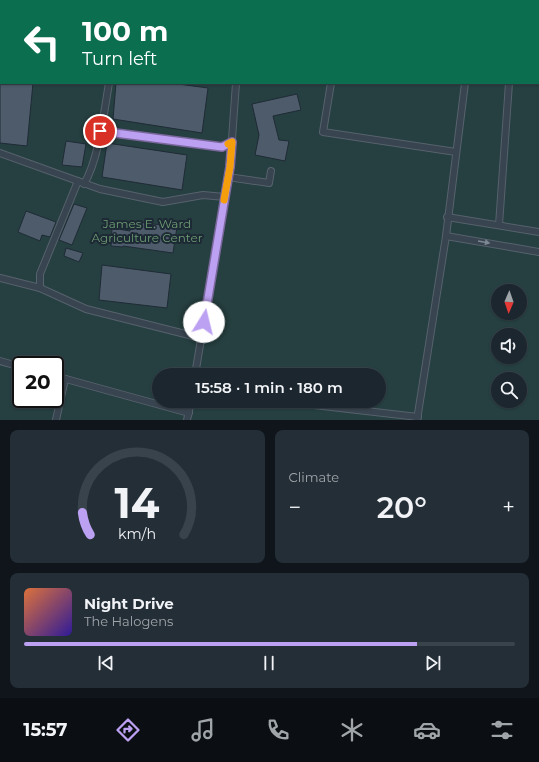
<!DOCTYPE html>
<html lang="en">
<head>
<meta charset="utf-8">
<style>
	body { margin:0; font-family:Montserrat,sans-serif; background:#242e37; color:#f1f3f6; height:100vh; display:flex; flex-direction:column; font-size:15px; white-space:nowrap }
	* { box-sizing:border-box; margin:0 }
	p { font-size:13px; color:#a0a5aa }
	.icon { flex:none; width:22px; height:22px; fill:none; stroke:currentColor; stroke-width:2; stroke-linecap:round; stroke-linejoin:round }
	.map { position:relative; height:420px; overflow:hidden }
	.panel { display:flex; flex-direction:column; gap:10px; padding:10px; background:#0f151a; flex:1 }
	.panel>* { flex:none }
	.top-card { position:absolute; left:0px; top:0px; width:539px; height:84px; box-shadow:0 1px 3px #0004,0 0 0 1px #39434b; background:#0b6e4f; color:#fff; overflow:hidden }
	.needle { width:26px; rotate:182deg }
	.controls { position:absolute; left:491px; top:284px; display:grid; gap:8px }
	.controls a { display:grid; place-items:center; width:36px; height:36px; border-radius:50%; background:#1b262f; box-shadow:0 1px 3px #0004,0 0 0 1px #39434b; font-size:20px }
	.speed { position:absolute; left:12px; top:356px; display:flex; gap:8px; font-size:20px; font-weight:700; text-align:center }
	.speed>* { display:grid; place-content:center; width:52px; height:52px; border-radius:50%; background:#1b262f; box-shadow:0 1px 3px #0004,0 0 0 1px #39434b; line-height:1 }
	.speed .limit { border:2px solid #111; border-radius:6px; background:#fff; color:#111 }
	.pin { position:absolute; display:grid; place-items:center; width:34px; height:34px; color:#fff; margin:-17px; border:2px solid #fff; border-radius:50%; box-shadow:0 1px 4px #0007 }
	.me { position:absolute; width:44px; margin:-22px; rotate:9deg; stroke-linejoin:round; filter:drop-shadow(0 0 3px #0008) }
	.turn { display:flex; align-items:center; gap:14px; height:84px; padding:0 16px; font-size:18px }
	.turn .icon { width:52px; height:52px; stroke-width:2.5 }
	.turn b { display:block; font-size:28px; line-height:34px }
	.big { font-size:30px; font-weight:600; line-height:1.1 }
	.panel .card { flex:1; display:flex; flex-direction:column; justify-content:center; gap:6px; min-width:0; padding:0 14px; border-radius:8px; background:#242e37 }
	.panel .dial { align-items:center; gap:0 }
	.dial svg { height:104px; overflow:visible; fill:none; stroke:#39434b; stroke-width:7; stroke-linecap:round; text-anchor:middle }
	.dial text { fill:#f1f3f6; stroke:none }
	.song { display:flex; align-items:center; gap:12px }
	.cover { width:48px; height:48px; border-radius:6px; background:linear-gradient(135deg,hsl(20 70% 55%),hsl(250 70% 35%)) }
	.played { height:4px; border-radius:2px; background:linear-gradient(90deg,#bca0f2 80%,#39434b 80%) }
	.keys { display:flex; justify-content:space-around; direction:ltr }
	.heat { display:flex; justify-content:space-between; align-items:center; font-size:22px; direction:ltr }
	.panel .tiles { flex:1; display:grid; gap:10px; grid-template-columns:1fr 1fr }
	.card:last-child { grid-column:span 2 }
	.trip { position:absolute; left:152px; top:368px; width:234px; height:40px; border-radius:20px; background:#1b262f; box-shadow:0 1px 3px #0004,0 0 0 1px #39434b; font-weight:600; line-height:40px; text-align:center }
	.menu { display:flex; height:64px; justify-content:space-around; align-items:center; background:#0b0f13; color:#a0a5aa }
	.menu .icon { width:28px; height:28px }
	.menu .current { color:#bca0f2 }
	.menu b { font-size:18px; color:#f1f3f6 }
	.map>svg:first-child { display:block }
	.green { fill:#263f40; fill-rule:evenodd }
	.building { fill:#4d5b6a; stroke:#1f2b36 }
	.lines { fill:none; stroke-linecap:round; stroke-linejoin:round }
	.lane-casing { stroke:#56626d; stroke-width:8 }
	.lane { stroke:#38444f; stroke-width:6 }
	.oneway { fill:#7c8893 }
	.route-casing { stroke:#7a689d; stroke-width:10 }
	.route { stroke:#bca0f2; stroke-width:7 }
	.slow { stroke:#f59e0b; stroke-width:7 }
	.labels { text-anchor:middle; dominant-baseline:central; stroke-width:4; stroke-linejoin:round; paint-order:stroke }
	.park-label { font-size:12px; fill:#6b9b72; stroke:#1d2934 }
</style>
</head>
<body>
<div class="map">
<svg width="539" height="420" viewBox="0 0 539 420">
	<rect width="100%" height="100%" fill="#24323f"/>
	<path class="green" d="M0 0H539V420H0ZM1 1H538V83H1ZM498 291H520V313H498ZM498 335H520V357H498ZM21 365H55V399H21ZM159 375H379V401H159ZM498 379H520V401H498Z"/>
	<g class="building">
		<polygon points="0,83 33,83 27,146 0,143"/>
		<polygon points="116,83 171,83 208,88 202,133 113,119"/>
		<polygon points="297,94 301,110 273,116 279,140 289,141 285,161 255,155 259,135 252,104"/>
		<polygon points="66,141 86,144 82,167 62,165"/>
		<polygon points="107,143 187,155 182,190 102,177"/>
		<polygon points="74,204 87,208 72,245 59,240"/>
		<polygon points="26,211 56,222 50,237 42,235 40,241 18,232"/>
		<polygon points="130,221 177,227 173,253 123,246 123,247 111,246 112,228 130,231"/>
		<polygon points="66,248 83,253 79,262 64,256"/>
		<polygon points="102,265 171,274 167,308 99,300"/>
	</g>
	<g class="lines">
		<defs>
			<g id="lane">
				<polyline points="207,0 207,1"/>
				<polyline points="312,1 312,0"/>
				<polyline points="479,1 479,0"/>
				<polyline points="511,1 511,0"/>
				<polyline points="0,7 1,7"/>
				<polyline points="0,44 1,44"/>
				<polyline points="331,83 323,132 456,152"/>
				<polyline points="100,131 222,147 232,142"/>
				<polyline points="0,153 100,189 163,202 203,195 225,197"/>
				<polyline points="228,177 269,183 271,171"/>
				<path d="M84 184C99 159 104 112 109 83"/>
				<polyline points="447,217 539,232"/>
				<polyline points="499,225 509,83"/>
				<polyline points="446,236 539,252"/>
				<polyline points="0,278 40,288 86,309 201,338"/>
				<polyline points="40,288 40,274 78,181"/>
				<polyline points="0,361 21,367"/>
				<polyline points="195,375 230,167 236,83"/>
				<polyline points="55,376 189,413"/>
				<polyline points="279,401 418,417"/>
				<polyline points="56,420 65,379"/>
				<polyline points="187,420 191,401"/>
				<polyline points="417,420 446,236 465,83"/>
			</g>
		</defs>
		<use href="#lane" class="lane-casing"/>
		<use href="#lane" class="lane"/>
	</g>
	<defs><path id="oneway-solid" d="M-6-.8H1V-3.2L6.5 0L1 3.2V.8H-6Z"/></defs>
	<use class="oneway" href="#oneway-solid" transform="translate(484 242) rotate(10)"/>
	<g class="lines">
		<defs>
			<polyline id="route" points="100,131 222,147 232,142 230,167 204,322"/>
		</defs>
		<use href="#route" class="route-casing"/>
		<use href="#route" class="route"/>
		<polyline class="slow" points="224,200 230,167 232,142 228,144"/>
	</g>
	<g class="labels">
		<g class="park-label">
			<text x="147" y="223">James E. Ward<tspan x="147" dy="14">Agriculture Center</tspan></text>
		</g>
	</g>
</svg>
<div class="controls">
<a><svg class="needle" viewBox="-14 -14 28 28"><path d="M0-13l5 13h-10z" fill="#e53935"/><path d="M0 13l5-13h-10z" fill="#a0a5aa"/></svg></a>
<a><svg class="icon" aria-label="sound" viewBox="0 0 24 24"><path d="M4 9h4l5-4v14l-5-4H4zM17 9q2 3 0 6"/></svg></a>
<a><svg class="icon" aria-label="search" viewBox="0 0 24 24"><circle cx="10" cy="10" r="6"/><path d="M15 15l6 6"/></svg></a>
</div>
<div class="speed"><div class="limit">20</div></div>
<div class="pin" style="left:100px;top:131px;background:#d93025"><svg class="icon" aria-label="arrive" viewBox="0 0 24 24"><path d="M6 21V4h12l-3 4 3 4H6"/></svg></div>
<svg class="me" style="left:204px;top:322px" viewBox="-20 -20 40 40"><circle r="19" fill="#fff"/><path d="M0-13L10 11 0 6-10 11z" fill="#bca0f2"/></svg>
<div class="trip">15:58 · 1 min · 180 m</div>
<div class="top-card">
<div class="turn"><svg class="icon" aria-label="left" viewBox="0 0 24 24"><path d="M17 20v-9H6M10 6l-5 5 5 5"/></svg><div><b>100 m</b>Turn left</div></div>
</div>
</div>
<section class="panel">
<div class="tiles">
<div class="card dial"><svg viewBox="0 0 100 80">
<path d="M14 69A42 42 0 1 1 86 69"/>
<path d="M14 69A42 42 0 0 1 8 52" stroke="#bca0f2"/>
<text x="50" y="56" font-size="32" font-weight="700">14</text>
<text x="50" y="72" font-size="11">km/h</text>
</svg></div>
<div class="card"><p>Climate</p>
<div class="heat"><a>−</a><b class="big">20°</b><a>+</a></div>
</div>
<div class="card">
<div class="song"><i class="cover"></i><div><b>Night Drive</b><p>The Halogens</p></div></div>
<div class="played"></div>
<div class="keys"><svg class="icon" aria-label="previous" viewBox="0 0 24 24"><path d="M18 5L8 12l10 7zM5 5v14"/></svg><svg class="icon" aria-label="pause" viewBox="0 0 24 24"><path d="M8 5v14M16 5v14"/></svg><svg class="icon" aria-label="next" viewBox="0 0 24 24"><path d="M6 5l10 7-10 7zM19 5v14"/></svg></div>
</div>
</div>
</section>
<nav class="menu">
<b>15:57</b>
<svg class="icon current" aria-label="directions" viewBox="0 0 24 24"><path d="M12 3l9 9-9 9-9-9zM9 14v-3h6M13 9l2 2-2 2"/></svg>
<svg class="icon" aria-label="music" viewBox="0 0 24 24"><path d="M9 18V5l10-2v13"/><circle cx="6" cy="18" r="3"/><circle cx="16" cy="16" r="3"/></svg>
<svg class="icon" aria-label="phone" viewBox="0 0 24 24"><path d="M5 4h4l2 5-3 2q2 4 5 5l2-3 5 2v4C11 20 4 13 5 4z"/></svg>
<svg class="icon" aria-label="climate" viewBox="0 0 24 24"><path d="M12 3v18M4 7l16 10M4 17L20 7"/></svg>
<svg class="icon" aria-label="car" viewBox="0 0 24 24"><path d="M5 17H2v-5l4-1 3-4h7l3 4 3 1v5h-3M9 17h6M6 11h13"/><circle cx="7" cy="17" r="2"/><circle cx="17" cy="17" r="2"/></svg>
<svg class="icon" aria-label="filters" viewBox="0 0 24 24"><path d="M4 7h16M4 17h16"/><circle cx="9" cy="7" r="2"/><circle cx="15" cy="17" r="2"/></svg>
</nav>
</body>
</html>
